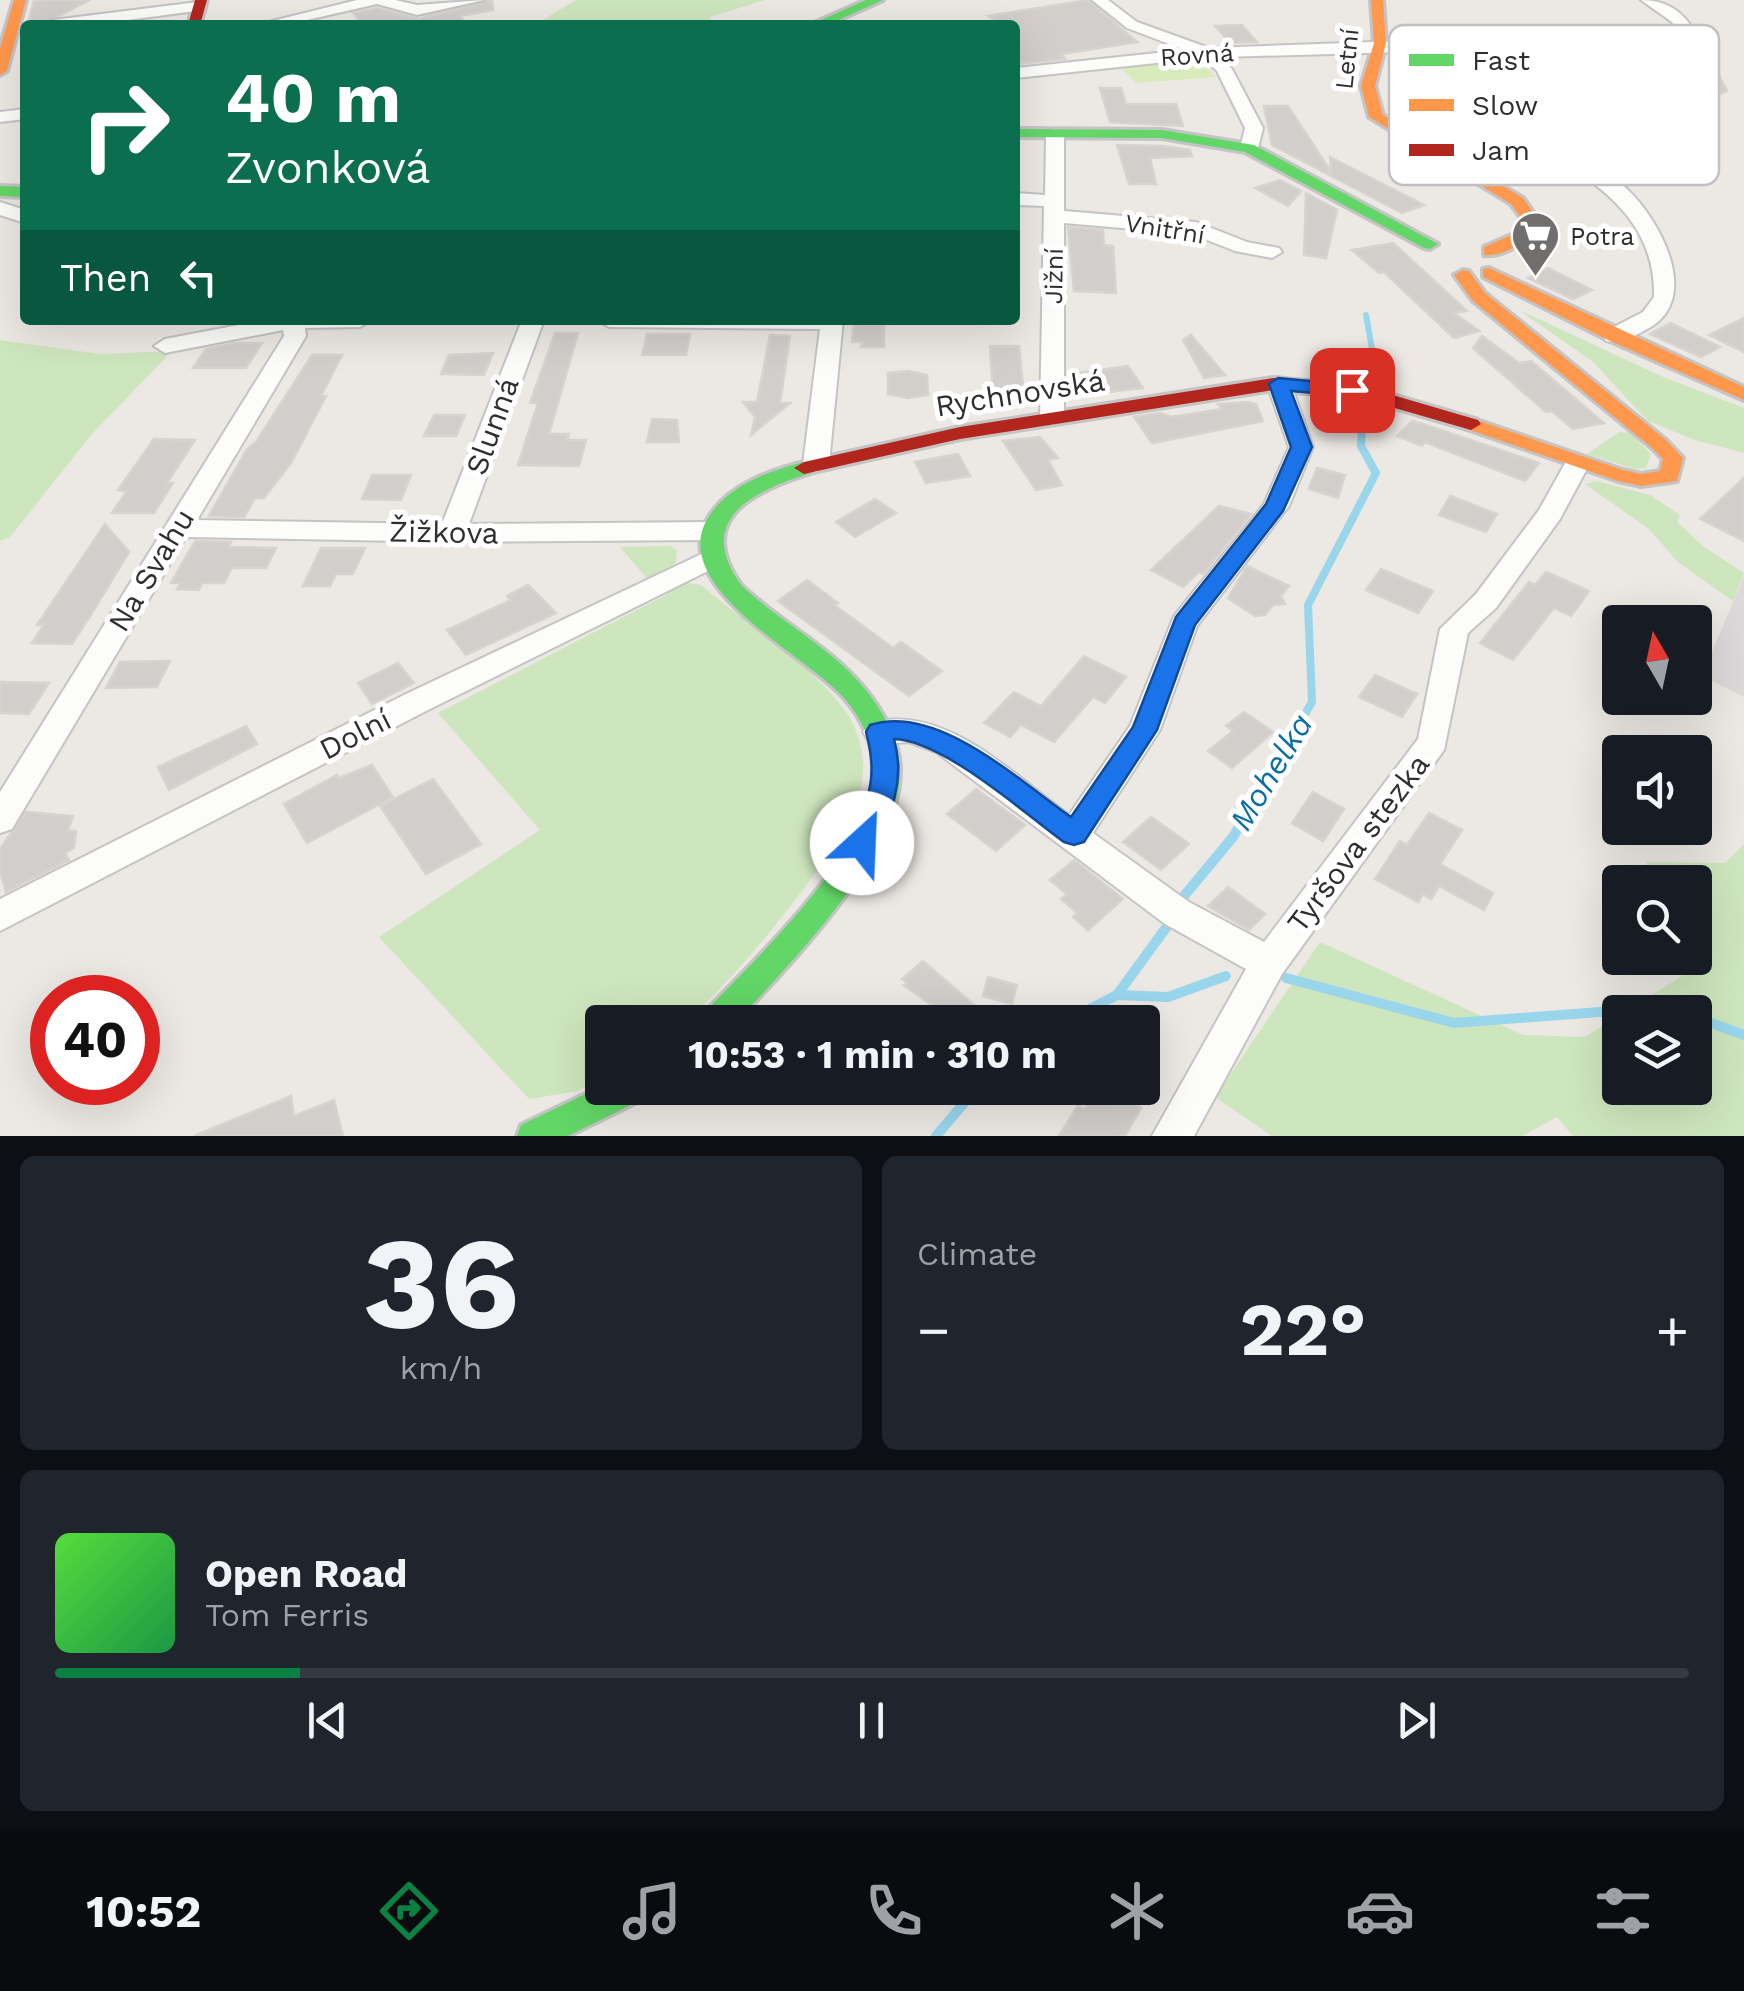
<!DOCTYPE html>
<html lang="en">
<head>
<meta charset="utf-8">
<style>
	body { margin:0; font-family:"Work Sans",sans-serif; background:#20242c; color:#f1f3f6; height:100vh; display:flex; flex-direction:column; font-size:38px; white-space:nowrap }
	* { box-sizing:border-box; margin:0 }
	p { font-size:32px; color:#9ea1a6 }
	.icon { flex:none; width:55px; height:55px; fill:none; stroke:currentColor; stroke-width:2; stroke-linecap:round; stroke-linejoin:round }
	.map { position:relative; height:1136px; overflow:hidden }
	.sheet { display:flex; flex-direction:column; gap:20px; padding:20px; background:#0d0f14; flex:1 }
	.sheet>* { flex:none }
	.guide { position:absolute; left:20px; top:20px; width:1000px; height:305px; border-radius:10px; box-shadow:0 10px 40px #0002; background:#0b6e4f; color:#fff; overflow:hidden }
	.needle { width:65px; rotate:351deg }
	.tools { position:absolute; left:1602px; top:605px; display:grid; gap:20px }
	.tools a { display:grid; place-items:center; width:110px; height:110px; border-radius:10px; background:#171b24; box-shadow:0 10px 40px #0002; font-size:50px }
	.speed { position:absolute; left:30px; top:975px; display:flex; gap:20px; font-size:50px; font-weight:700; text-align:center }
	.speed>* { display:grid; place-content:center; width:130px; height:130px; border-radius:50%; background:#171b24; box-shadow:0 10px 40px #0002; line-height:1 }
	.speed .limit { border:15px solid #d22; background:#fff; color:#111 }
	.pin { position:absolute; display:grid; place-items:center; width:85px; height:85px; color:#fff; margin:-42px; border-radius:20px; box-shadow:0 5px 15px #0006 }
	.me { position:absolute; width:110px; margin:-55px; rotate:25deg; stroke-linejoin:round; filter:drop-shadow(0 0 8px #0008) }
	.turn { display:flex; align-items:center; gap:35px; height:210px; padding:0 40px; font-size:45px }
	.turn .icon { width:130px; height:130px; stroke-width:2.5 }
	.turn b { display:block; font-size:70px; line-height:85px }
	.then { display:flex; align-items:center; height:95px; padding:0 40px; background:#0003; gap:20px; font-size:38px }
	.big { font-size:75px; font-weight:700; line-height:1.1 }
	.sheet .widget { flex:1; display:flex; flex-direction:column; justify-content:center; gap:15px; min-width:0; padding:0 35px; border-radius:15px; background:#20242c }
	.sheet .dial { align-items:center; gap:0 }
	.dial b { font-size:130px; line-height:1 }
	.song { display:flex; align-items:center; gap:30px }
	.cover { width:120px; height:120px; border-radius:15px; background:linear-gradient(135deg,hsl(110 70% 55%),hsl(140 70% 35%)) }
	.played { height:10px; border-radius:5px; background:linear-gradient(90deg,#0b8043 15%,#363941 15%) }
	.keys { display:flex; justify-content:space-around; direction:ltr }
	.heat { display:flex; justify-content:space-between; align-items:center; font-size:55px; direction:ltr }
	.sheet .tiles { flex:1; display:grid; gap:20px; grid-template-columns:1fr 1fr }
	.widget:last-child { grid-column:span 2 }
	.trip { position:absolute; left:585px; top:1005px; width:575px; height:100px; border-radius:10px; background:#171b24; box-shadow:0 10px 40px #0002; font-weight:700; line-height:100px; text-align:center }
	.dock { display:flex; height:160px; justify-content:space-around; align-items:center; background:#090b0e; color:#9ea1a6 }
	.dock .icon { width:70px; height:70px }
	.dock .selected { color:#0b8043 }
	.dock b { font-size:45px; color:#f1f3f6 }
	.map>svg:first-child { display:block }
	.industrial { fill:#dcd9db }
	.green { fill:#cee6be }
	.pitch { fill:#d9eabb }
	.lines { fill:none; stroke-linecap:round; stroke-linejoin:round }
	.stream-far2 { stroke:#99d6ec; stroke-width:6 }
	.stream-far1 { stroke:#99d6ec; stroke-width:8 }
	.stream { stroke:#99d6ec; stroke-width:10 }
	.building { fill:#d1cecb; stroke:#d7d4d0; stroke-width:2.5 }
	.street-casing { stroke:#c5c4c5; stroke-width:4 }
	.fast-casing { stroke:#c5c4c5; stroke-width:6 }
	.slow-casing { stroke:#c5c4c5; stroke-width:6 }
	.jam-casing { stroke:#c5c4c5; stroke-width:6 }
	.street { fill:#fcfcfb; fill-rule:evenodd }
	.fast { fill:#63d668; fill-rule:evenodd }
	.slow { fill:#ff974d; fill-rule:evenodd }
	.jam { fill:#b3261e; fill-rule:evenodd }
	.route { fill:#1a73e8; stroke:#114b97; stroke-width:2.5 }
	.labels { text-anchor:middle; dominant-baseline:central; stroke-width:10; stroke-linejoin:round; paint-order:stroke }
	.far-street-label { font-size:25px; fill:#2e2e2e; stroke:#fff }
	.far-poi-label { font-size:25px; fill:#2e2e2e; stroke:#fff; text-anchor:start }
	.street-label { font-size:30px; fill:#2e2e2e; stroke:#fff }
	.water-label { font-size:32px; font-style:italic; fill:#0d6fa3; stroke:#fff }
	.key { fill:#fff; stroke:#c0c0c0; stroke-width:2.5 }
	.key-label { font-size:28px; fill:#2e2e2e }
</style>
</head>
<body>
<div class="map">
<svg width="1744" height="1136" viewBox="0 0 1744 1136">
	<rect width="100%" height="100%" fill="#ece8e4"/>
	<polygon class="industrial" points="1744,576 1744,697 1702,676"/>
	<g class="green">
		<polygon points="576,0 765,0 710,17 712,25 555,25 541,21"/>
		<polygon points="1519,310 1663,377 1744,408 1744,453 1695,440 1648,421 1593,362"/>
		<polygon points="0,340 100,354 172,351 92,434 10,537 0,541"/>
		<polygon points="1619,432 1630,433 1651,454 1646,468 1635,469 1587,454"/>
		<polygon points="1597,481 1650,495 1680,515 1677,522 1704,547 1744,573 1733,601 1678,562 1649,529 1585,484"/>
		<polygon points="671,546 677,551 676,563 649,581 620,547"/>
		<path d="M682 582 701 585C744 622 828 675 853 724 863 745 866 769 860 791 846 849 732 982 686 1022H602V1078L578 1091 529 1099 379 937 540 830 438 713 664 596Z"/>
		<polygon points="1744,844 1744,1136 1573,1136 1557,1117 1522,1136 1272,1136 1215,1097 1320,942 1523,1035 1585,1037 1620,1015 1620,1088 1695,1088 1695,1012 1624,1012 1682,976 1685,958 1695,958 1695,882 1643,880 1647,862 1725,863"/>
	</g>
	<polygon class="pitch" points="1198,59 1216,77 1136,83 1118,65"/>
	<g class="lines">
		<g class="stream-far2">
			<polyline points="1366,315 1378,383"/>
			<polyline points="1362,432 1364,403"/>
		</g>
		<polyline class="stream-far1" points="1289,741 1312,702 1308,605 1376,473 1361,446 1362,429"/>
		<g class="stream">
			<polyline points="1179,902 1233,837 1291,739"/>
			<polyline points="1286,978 1454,1023 1667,1007 1682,1012"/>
			<polyline points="1117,995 1168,997 1226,976"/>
			<polyline points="1695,1017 1744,1035"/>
			<polyline points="1065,1022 1117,995 1171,921"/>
			<polyline points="936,1136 977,1088"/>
		</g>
	</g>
	<g class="building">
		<polygon points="34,0 90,0 41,25 28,25"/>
		<polygon points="488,0 492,0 493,10 460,16 467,25 364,25 353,13 377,8 418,19"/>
		<polygon points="1088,0 1137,42 1062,54 1065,59 1015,64 1015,25 1003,25 988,16"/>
		<polygon points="1242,25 1257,42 1230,43 1215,26"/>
		<polygon points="1719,75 1727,91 1655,126 1629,116 1657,104 1644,100 1657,91 1681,85 1690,88"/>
		<polygon points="1100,88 1121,88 1126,104 1176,104 1183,126 1110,122"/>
		<polygon points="1264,106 1288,106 1331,172 1330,157 1424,205 1402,213 1272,145"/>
		<polygon points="1117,145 1162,146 1190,150 1192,156 1150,158 1156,184 1129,184"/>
		<polygon points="1280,180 1301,191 1288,206 1255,188"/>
		<polygon points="1306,193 1337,210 1326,258 1304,255"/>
		<polygon points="1068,227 1103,230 1104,245 1113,246 1116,293 1074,291"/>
		<polygon points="1393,243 1467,311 1454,313 1479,331 1454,338 1384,272 1379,273 1352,250"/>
		<polygon points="1548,268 1592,290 1573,299 1528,278"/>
		<polygon points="1744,318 1744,352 1709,335"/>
		<polygon points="884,320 884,347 861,347 863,342 852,342 854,321"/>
		<polygon points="1671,323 1720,347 1701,357 1650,334"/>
		<polygon points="555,333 578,333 549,434 569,434 567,440 586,440 579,466 518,465 538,403 530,403"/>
		<polygon points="647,334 690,334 686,355 642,355"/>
		<polygon points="770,335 790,336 780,403 790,403 751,435 755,417 743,402 757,402"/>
		<polygon points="1191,335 1225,375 1204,378 1183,340"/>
		<polygon points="1482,336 1519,363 1531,361 1604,423 1573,429 1552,411 1546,412 1473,348"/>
		<polygon points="236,343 262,343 246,368 193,368 206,349"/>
		<polygon points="990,346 1019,346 1024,396 993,396"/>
		<polygon points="493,353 484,375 441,374 449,355"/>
		<polygon points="312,355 342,355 321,396 326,396 291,463 264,498 255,498 244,517 209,516 247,449 256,442"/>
		<polygon points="1128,366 1143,388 1091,394 1078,373"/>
		<polygon points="908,371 927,375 928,395 908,398 888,394 888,373"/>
		<polygon points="1247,402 1256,404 1263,421 1152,443 1134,417 1160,413 1171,417 1222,409 1218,404"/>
		<polygon points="434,415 465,415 456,436 424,436"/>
		<polygon points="652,419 677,420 679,442 647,442"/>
		<polygon points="1412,421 1423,424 1539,463 1525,481 1425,442 1422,446 1397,436"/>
		<polygon points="1040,437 1058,458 1048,460 1062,485 1036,490 1003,441"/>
		<polygon points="154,439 195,440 167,483 173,483 154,513 112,513 127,491 118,490"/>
		<polygon points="958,454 970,476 926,483 915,462"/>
		<polygon points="1317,468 1345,475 1338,498 1309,489"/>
		<polygon points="372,475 411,475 401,500 362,499"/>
		<polygon points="1744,478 1744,541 1700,519"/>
		<polygon points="1450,496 1497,514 1486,532 1439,515"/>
		<polygon points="875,499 896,513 855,537 836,522"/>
		<polygon points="1219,506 1251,514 1203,574 1199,572 1183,587 1151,570"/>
		<polygon points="105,524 129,552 92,613 72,644 32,643 44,625 37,625"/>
		<polygon points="195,541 231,542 228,547 276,548 266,568 232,568 224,583 202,583 199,590 177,589 181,583 171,583"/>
		<polygon points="321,548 365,548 353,574 336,574 330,586 303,586"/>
		<polygon points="1247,566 1289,586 1281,596 1285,604 1273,605 1265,615 1255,616 1228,598"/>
		<polygon points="1381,569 1433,591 1418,613 1366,590"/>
		<polygon points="1546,572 1589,591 1571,616 1554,608 1513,660 1480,643 1529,582 1535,585"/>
		<polygon points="807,580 838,603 834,605 893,648 901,642 942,671 909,696 778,601"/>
		<polygon points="528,585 556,613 466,655 447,630 511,600 507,596"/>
		<polygon points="1084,656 1126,677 1105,703 1093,697 1054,742 1021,725 1010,737 984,723 1014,692 1041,706"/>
		<polygon points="170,661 157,687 106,688 120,662"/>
		<polygon points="398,663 414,683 372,704 358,683"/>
		<polygon points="1375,675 1417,694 1402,717 1359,697"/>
		<polygon points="0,682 49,683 29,714 0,713"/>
		<polygon points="1244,712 1273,732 1232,768 1208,751 1233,731 1226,726"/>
		<polygon points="246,726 257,744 169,790 158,767"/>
		<polygon points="372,765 393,797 307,843 284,804 337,775 339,778"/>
		<polygon points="433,779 481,844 426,874 380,806"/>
		<polygon points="976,789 1025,825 996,851 947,814"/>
		<polygon points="1313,792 1344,809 1323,841 1292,823"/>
		<polygon points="26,812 73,816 68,831 76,831 74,848 65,853 69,860 6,892 0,872 0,849"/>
		<polygon points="1429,813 1462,830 1440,864 1493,893 1484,910 1439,886 1431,899 1423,894 1418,902 1375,879 1400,841 1407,845"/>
		<polygon points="1151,817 1189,844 1161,870 1123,842"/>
		<polygon points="1074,860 1123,899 1088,930 1073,917 1077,913 1061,899 1067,894 1050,880"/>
		<polygon points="1228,887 1265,914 1249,930 1208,906"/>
		<polygon points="923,961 974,1005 954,1022 904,985 907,983 902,979"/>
		<polygon points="988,977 1017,985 1012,1004 983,996"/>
		<polygon points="1097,1088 1109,1088 1141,1108 1125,1136 1059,1136 1078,1105 1084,1109"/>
		<polygon points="291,1096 294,1116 334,1100 343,1136 194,1136"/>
	</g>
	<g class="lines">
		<defs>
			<g id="street">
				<polygon points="357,0 395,0 417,5 484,0 417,15 377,4 285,25 256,25"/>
				<path d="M1092 0H1108L1137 22 1209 48 1401 41 1418 46 1476 96 1562 147 1585 119 1649 76 1681 36 1672 22 1641 0C1667 0 1685 12 1697 36L1661 84 1597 127 1580 146 1582 159C1597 169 1614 177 1627 189 1660 220 1702 298 1649 328 1636 335 1621 344 1606 341L1603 336 1606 331 1643 312 1654 297C1657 187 1536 156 1464 104 1444 89 1425 69 1406 52L1221 57 1232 69 1263 128 1258 148 1249 153 1240 148 1245 128 1217 71 1203 58 1015 78V68L1185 50 1127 28Z"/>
				<polygon points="198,2 206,7 203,10 90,25 45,25 53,20"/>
				<polygon points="25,109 25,119 0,122 0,112"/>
				<polygon points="1055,129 1064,134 1064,211 1196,222 1247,242 1279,248 1282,252 1272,258 1235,251 1192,234 1064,223 1064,418 1052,425 1040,418 1044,206 1015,205 1015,193 1045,195 1046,134"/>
				<polygon points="0,202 25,210 25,223 0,215"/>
				<polygon points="265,320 371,320 360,327 305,328 306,336 197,520 442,524 522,320 544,320 469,524 712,522 721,525 725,531 721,537 712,540 452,542 186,537 12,829 0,833 0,792 284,336 283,330 165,353 154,346 165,339"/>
				<polygon points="598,320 843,320 829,464 816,472 803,464 820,329 609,327"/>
				<path d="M1279 377 1291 384 1313 447 1289 506 1197 626 1160 730 1093 833 1189 902 1264 942 1418 739 1440 629 1476 594 1539 510 1568 458 1577 455 1590 463 1560 519 1496 608 1468 633 1444 750 1282 974 1194 1136H1152L1246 969 1165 924 936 752 909 742 879 744 868 740 863 732 868 724C942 700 1013 775 1069 815L1130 726 1174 616 1264 504 1289 447 1267 384Z"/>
				<polygon points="712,549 722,552 726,558 722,564 428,710 0,931 0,899 406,694"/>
			</g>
			<g id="fast">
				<polygon points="866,0 883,0 827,25 810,25"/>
				<polygon points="1015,129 1162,130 1254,145 1438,244 1430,249 1424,248 1245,152 1162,138 1015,137"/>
				<polygon points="0,186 25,187 25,197 0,196"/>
				<path d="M804 462 811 463 814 468 811 473C752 491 693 520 742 586 780 622 832 648 865 689 883 711 900 742 900 771 900 853 789 965 736 1022H701L705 1012C758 956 869 853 874 774 875 746 862 718 844 698 808 656 666 587 708 518 728 485 769 471 804 462Z"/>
				<polygon points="602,1086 648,1088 643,1099 568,1136 517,1136 521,1125"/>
			</g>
			<g id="slow">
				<polygon points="14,0 26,0 7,71 0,75 0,48"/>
				<path d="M1371 0H1383L1386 43 1375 86 1383 115 1523 198 1540 222C1529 240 1506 257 1484 255V247L1518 232 1524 222 1511 204 1369 117 1361 86 1374 43Z"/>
				<polygon points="1489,268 1744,387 1744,400 1608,340 1483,277 1483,269"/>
				<polygon points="1463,270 1469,271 1485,293 1666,440 1683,458 1677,481 1641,486 1618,481 1464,428 1461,424 1471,418 1623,470 1641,474 1660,471 1663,459 1652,448 1473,301 1454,275"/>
			</g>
			<g id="jam">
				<polygon points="195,0 207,0 200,25 188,25"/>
				<polygon points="1273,378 1362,386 1478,420 1481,424 1471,430 1360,398 1273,390 960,439 804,474 794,468 804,462 960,427"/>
			</g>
		</defs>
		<use href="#street" class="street-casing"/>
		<use href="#fast" class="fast-casing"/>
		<use href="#slow" class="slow-casing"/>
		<use href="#jam" class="jam-casing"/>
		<use href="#street" class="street"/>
		<use href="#fast" class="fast"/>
		<use href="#slow" class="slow"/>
		<use href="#jam" class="jam"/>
	</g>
	<path class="route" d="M1278 378 1352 385 1362 390 1352 396 1291 391 1312 447 1283 511 1195 625 1157 730 1084 842 1074 845 1064 842C1023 812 942 740 894 739 906 782 891 813 872 851L862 854 852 851 848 843C868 799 879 780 866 732L870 725C937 703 1018 780 1071 817L1133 727 1176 617 1266 504 1291 447 1269 384Z"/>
	<defs>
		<symbol id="supermarket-pin" viewBox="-11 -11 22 30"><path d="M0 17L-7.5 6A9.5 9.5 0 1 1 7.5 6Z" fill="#706f6e" stroke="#fff"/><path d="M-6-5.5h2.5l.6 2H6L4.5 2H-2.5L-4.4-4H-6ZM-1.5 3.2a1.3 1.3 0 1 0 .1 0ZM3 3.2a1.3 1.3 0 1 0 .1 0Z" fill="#fff"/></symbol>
	</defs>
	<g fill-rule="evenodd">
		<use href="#supermarket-pin" x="1508" y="208" width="55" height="75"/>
	</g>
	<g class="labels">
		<g class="far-street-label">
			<text transform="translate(1197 55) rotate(-4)">Rovná</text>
			<text transform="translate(1347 59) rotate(-84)">Letní</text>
			<text transform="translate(1165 229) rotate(9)">Vnitřní</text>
			<text transform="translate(1054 276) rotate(-89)">Jižní</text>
		</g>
		<g class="far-poi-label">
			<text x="1570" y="236">Potra</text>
		</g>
		<g class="street-label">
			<text transform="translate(1020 393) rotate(-9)">Rychnovská</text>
			<text transform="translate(492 426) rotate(-70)">Slunná</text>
			<text transform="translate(444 532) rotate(1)">Žižkova</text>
			<text transform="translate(151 570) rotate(-59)">Na Svahu</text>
			<text transform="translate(355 734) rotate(-27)">Dolní</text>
			<text transform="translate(1358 843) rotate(-53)">Tyršova stezka</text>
		</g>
		<g class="water-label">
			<text transform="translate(1271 772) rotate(-59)">Mohelka</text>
		</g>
	</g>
	<rect x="1389" y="25" width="330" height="160" rx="15" class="key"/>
	<rect x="1409" y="54" width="45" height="12" fill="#63d668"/>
	<rect x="1409" y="99" width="45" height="12" fill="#ff974d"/>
	<rect x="1409" y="144" width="45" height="12" fill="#b3261e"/>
	<g class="key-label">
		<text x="1472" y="70">Fast</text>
		<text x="1472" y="115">Slow</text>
		<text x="1472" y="160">Jam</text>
	</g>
</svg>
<div class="tools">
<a><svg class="needle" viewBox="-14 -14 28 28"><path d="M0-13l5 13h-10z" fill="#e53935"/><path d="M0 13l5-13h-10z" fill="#9ea1a6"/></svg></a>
<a><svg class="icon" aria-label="sound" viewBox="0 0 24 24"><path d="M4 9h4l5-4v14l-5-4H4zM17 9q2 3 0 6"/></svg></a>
<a><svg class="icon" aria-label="search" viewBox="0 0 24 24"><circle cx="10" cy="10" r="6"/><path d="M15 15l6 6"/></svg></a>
<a><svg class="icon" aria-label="layers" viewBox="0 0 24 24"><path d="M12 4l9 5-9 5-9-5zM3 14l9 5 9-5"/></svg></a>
</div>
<div class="speed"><div class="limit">40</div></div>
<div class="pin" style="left:1352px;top:390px;background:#d93025"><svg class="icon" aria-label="arrive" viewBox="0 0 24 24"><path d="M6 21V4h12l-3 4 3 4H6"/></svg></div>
<svg class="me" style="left:862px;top:843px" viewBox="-20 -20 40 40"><circle r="19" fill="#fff"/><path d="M0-13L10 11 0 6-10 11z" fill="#1a73e8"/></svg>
<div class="trip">10:53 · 1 min · 310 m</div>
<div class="guide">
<div class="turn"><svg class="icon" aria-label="right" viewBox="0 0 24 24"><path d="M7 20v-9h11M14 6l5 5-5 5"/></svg><div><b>40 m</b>Zvonková</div></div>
<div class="then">Then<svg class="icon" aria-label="left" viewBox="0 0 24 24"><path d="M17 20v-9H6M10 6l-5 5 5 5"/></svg></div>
</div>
</div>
<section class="sheet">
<div class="tiles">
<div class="widget dial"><b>36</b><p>km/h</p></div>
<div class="widget"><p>Climate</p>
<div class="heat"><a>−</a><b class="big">22°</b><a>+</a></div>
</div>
<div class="widget">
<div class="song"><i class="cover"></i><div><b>Open Road</b><p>Tom Ferris</p></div></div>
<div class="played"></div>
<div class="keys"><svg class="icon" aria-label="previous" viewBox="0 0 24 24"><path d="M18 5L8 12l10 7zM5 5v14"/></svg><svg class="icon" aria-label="pause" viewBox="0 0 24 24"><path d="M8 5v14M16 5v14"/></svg><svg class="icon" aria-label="next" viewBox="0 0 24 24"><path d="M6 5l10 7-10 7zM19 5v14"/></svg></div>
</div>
</div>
</section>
<nav class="dock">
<b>10:52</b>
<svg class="icon selected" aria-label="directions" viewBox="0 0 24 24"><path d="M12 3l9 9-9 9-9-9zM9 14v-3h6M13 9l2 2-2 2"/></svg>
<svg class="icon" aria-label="music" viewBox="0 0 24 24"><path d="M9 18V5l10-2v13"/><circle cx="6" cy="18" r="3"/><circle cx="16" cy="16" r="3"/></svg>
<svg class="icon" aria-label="phone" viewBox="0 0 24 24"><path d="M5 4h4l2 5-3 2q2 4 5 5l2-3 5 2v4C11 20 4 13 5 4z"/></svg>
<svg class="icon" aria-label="climate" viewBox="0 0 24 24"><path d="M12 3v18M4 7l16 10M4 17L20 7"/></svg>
<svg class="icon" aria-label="car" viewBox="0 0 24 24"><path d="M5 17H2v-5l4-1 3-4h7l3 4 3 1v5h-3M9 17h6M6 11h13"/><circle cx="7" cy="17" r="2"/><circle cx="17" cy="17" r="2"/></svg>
<svg class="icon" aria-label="filters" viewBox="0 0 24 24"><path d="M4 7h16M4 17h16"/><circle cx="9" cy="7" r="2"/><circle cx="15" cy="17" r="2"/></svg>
</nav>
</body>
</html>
